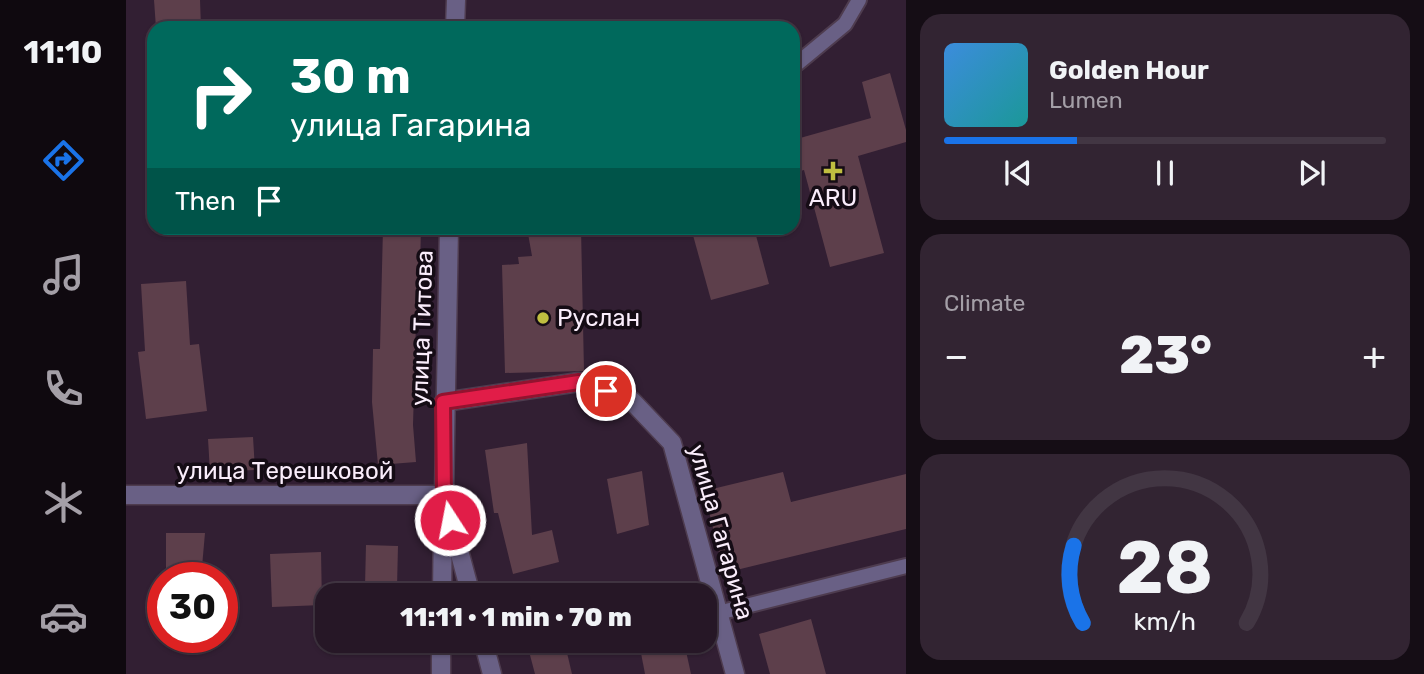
<!DOCTYPE html>
<html lang="en">
<head>
<meta charset="utf-8">
<style>
	body { margin:0; font-family:Rubik,sans-serif; background:#322432; color:#f1f3f6; height:100vh; display:flex; flex-direction:column; font-size:26px; white-space:nowrap }
	* { box-sizing:border-box; margin:0 }
	p { font-size:23px; color:#a49fa7 }
	.icon { flex:none; width:38px; height:38px; fill:none; stroke:currentColor; stroke-width:2; stroke-linecap:round; stroke-linejoin:round }
	.map { position:relative; flex:1; overflow:hidden }
	.side { display:flex; flex-direction:column; gap:14px; padding:14px; background:#150d15; width:518px }
	.side>* { flex:none }
	.guide { position:absolute; left:21px; top:21px; width:653px; height:214px; border-radius:21px; box-shadow:0 2px 5px #0004,0 0 0 2px #423643; background:#00695c; color:#fff; overflow:hidden }
	.speed { position:absolute; left:21px; top:562px; display:flex; gap:14px; font-size:35px; font-weight:700; text-align:center }
	.speed>* { display:grid; place-content:center; width:91px; height:91px; border-radius:50%; background:#261726; box-shadow:0 2px 5px #0004,0 0 0 2px #423643; line-height:1 }
	.speed .limit { border:10px solid #d22; background:#fff; color:#111 }
	.pin { position:absolute; display:grid; place-items:center; width:60px; height:60px; color:#fff; margin:-30px; border:4px solid #fff; border-radius:50%; box-shadow:0 2px 7px #0007 }
	.me { position:absolute; width:77px; margin:-38px; rotate:349deg; stroke-linejoin:round; filter:drop-shadow(0 0 5px #0008) }
	.turn { display:flex; align-items:center; gap:24px; height:147px; padding:0 28px; font-size:32px }
	.turn .icon { width:91px; height:91px; stroke-width:2.5 }
	.turn b { display:block; font-size:49px; line-height:60px }
	.then { display:flex; align-items:center; height:66px; padding:0 28px; background:#0003; gap:14px; font-size:26px }
	.big { font-size:52px; font-weight:800; line-height:1.1 }
	.side .tile { flex:1; display:flex; flex-direction:column; justify-content:center; gap:10px; min-width:0; padding:0 24px; border-radius:21px; background:#322432 }
	.side .dial { align-items:center; gap:0 }
	.dial svg { height:182px; overflow:visible; fill:none; stroke:#423643; stroke-width:7; stroke-linecap:round; text-anchor:middle }
	.dial text { fill:#f1f3f6; stroke:none }
	.song { display:flex; align-items:center; gap:21px }
	.cover { width:84px; height:84px; border-radius:10px; background:linear-gradient(135deg,hsl(210 70% 55%),hsl(180 70% 35%)) }
	.played { height:7px; border-radius:4px; background:linear-gradient(90deg,#1a73e8 30%,#423643 30%) }
	.keys { display:flex; justify-content:space-around; direction:ltr }
	.heat { display:flex; justify-content:space-between; align-items:center; font-size:38px; direction:ltr }
	.trip { position:absolute; left:189px; top:583px; width:402px; height:70px; border-radius:21px; background:#261726; box-shadow:0 2px 5px #0004,0 0 0 2px #423643; font-weight:800; line-height:70px; text-align:center }
	main { display:flex; flex:1; min-height:0 }
	.tabs { display:flex; flex-direction:column; width:126px; justify-content:space-around; align-items:center; background:#0f090f; color:#a49fa7 }
	.tabs .icon { width:49px; height:49px }
	.tabs .selected { color:#1a73e8 }
	.tabs b { font-size:32px; color:#f1f3f6 }
	.map>svg:first-child { display:block }
	.building { fill:#5d3f4b }
	.lines { fill:none; stroke-linecap:round; stroke-linejoin:round }
	.lane-casing { stroke:#4e3c4f; stroke-width:18 }
	.street-casing { stroke:#4e3c4f; stroke-width:21 }
	.lane { stroke:#696085; stroke-width:14 }
	.street { stroke:#696085; stroke-width:18 }
	.route-casing { stroke:#92132f; stroke-width:18 }
	.route { stroke:#e11d48; stroke-width:12 }
	.poi-dot { fill:#c0be40; stroke:#150c15; stroke-width:2.5 }
	.labels { text-anchor:middle; dominant-baseline:central; stroke-width:7; stroke-linejoin:round; paint-order:stroke }
	.poi-label { font-size:24px; fill:#faedfb; stroke:#150c15 }
	.street-label { font-size:24px; fill:#faedfb; stroke:#150c15 }
</style>
</head>
<body>
<main>
<nav class="tabs">
<b>11:10</b>
<svg class="icon selected" aria-label="directions" viewBox="0 0 24 24"><path d="M12 3l9 9-9 9-9-9zM9 14v-3h6M13 9l2 2-2 2"/></svg>
<svg class="icon" aria-label="music" viewBox="0 0 24 24"><path d="M9 18V5l10-2v13"/><circle cx="6" cy="18" r="3"/><circle cx="16" cy="16" r="3"/></svg>
<svg class="icon" aria-label="phone" viewBox="0 0 24 24"><path d="M5 4h4l2 5-3 2q2 4 5 5l2-3 5 2v4C11 20 4 13 5 4z"/></svg>
<svg class="icon" aria-label="climate" viewBox="0 0 24 24"><path d="M12 3v18M4 7l16 10M4 17L20 7"/></svg>
<svg class="icon" aria-label="car" viewBox="0 0 24 24"><path d="M5 17H2v-5l4-1 3-4h7l3 4 3 1v5h-3M9 17h6M6 11h13"/><circle cx="7" cy="17" r="2"/><circle cx="17" cy="17" r="2"/></svg>
</nav>
<div class="map">
<svg width="780" height="674" viewBox="0 0 780 674">
	<rect width="100%" height="100%" fill="#321f33"/>
	<g class="building">
		<polygon points="28,0 74,0 75,28 30,28"/>
		<polygon points="764,73 780,130 780,142 732,156 758,253 704,267 678,170 667,173 667,140 745,118 736,82"/>
		<polygon points="257,228 295,228 294,268 298,268 297,321 290,321 287,425 290,462 252,465 246,402 247,349 254,349"/>
		<polygon points="401,228 455,228 458,371 379,373 376,265 393,264 392,257 406,256"/>
		<polygon points="565,228 628,228 643,284 585,300"/>
		<polygon points="60,281 64,345 73,344 81,411 20,419 12,352 19,351 15,284"/>
		<polygon points="127,437 129,470 84,472 82,439"/>
		<polygon points="401,443 406,535 426,530 433,562 387,574 372,513 368,513 359,450"/>
		<polygon points="516,471 523,525 491,534 481,479"/>
		<polygon points="657,472 665,502 780,474 780,529 598,573 578,491"/>
		<polygon points="40,533 79,533 75,578 40,578"/>
		<polygon points="240,545 272,546 271,587 239,586"/>
		<polygon points="195,552 196,605 146,607 144,554"/>
		<polygon points="685,619 700,674 644,674 633,634"/>
		<polygon points="400,640 438,640 446,674 409,674"/>
		<polygon points="558,642 565,674 519,674 515,653"/>
	</g>
	<g class="lines">
		<defs>
			<g id="lane">
				<polyline points="667,67 719,24 733,0"/>
				<polyline points="592,613 780,566"/>
			</g>
			<g id="street">
				<polyline points="329,28 330,0"/>
				<polyline points="323,228 318,495 345,595"/>
				<polyline points="318,402 453,382 506,401 546,443 609,674"/>
				<polyline points="0,495 318,495"/>
				<polyline points="316,595 317,516"/>
				<polyline points="357,640 366,674"/>
				<polyline points="315,674 315,640"/>
			</g>
		</defs>
		<use href="#lane" class="lane-casing"/>
		<use href="#street" class="street-casing"/>
		<use href="#lane" class="lane"/>
		<use href="#street" class="street"/>
	</g>
	<g class="lines">
		<defs>
			<polyline id="route" points="324,520 318,495 317,402 453,382 480,391"/>
		</defs>
		<use href="#route" class="route-casing"/>
		<use href="#route" class="route"/>
	</g>
	<g class="poi-dot">
		<path d="M703.5 160.5h7v7h7v7h-7v7h-7v-7h-7v-7h7z"/>
		<circle cx="417" cy="318" r="7"/>
	</g>
	<g class="labels">
		<g class="poi-label">
			<text x="707" y="198">ARU</text>
			<text x="431" y="318" text-anchor="start">Руслан</text>
		</g>
		<g class="street-label">
			<text transform="translate(296 328) rotate(-88)">улица Титова</text>
			<text x="159" y="471">улица Терешковой</text>
			<text transform="translate(595 532) rotate(74)">улица Гагарина</text>
		</g>
	</g>
</svg>
<div class="speed"><div class="limit">30</div></div>
<div class="pin" style="left:480px;top:391px;background:#d93025"><svg class="icon" aria-label="arrive" viewBox="0 0 24 24"><path d="M6 21V4h12l-3 4 3 4H6"/></svg></div>
<svg class="me" style="left:324px;top:520px" viewBox="-20 -20 40 40"><circle r="17" fill="#e11d48" stroke="#fff" stroke-width="3"/><path d="M0-11L8 9 0 5-8 9z" fill="#fff"/></svg>
<div class="trip">11:11 · 1 min · 70 m</div>
<div class="guide">
<div class="turn"><svg class="icon" aria-label="right" viewBox="0 0 24 24"><path d="M7 20v-9h11M14 6l5 5-5 5"/></svg><div><b>30 m</b>улица Гагарина</div></div>
<div class="then">Then<svg class="icon" aria-label="arrive" viewBox="0 0 24 24"><path d="M6 21V4h12l-3 4 3 4H6"/></svg></div>
</div>
</div>
<section class="side">
<div class="tile">
<div class="song"><i class="cover"></i><div><b>Golden Hour</b><p>Lumen</p></div></div>
<div class="played"></div>
<div class="keys"><svg class="icon" aria-label="previous" viewBox="0 0 24 24"><path d="M18 5L8 12l10 7zM5 5v14"/></svg><svg class="icon" aria-label="pause" viewBox="0 0 24 24"><path d="M8 5v14M16 5v14"/></svg><svg class="icon" aria-label="next" viewBox="0 0 24 24"><path d="M6 5l10 7-10 7zM19 5v14"/></svg></div>
</div>
<div class="tile"><p>Climate</p>
<div class="heat"><a>−</a><b class="big">23°</b><a>+</a></div>
</div>
<div class="tile dial"><svg viewBox="0 0 100 80">
<path d="M14 69A42 42 0 1 1 86 69"/>
<path d="M14 69A42 42 0 0 1 10 35" stroke="#1a73e8"/>
<text x="50" y="56" font-size="32" font-weight="700">28</text>
<text x="50" y="72" font-size="11">km/h</text>
</svg></div>
</section>
</main>
</body>
</html>
